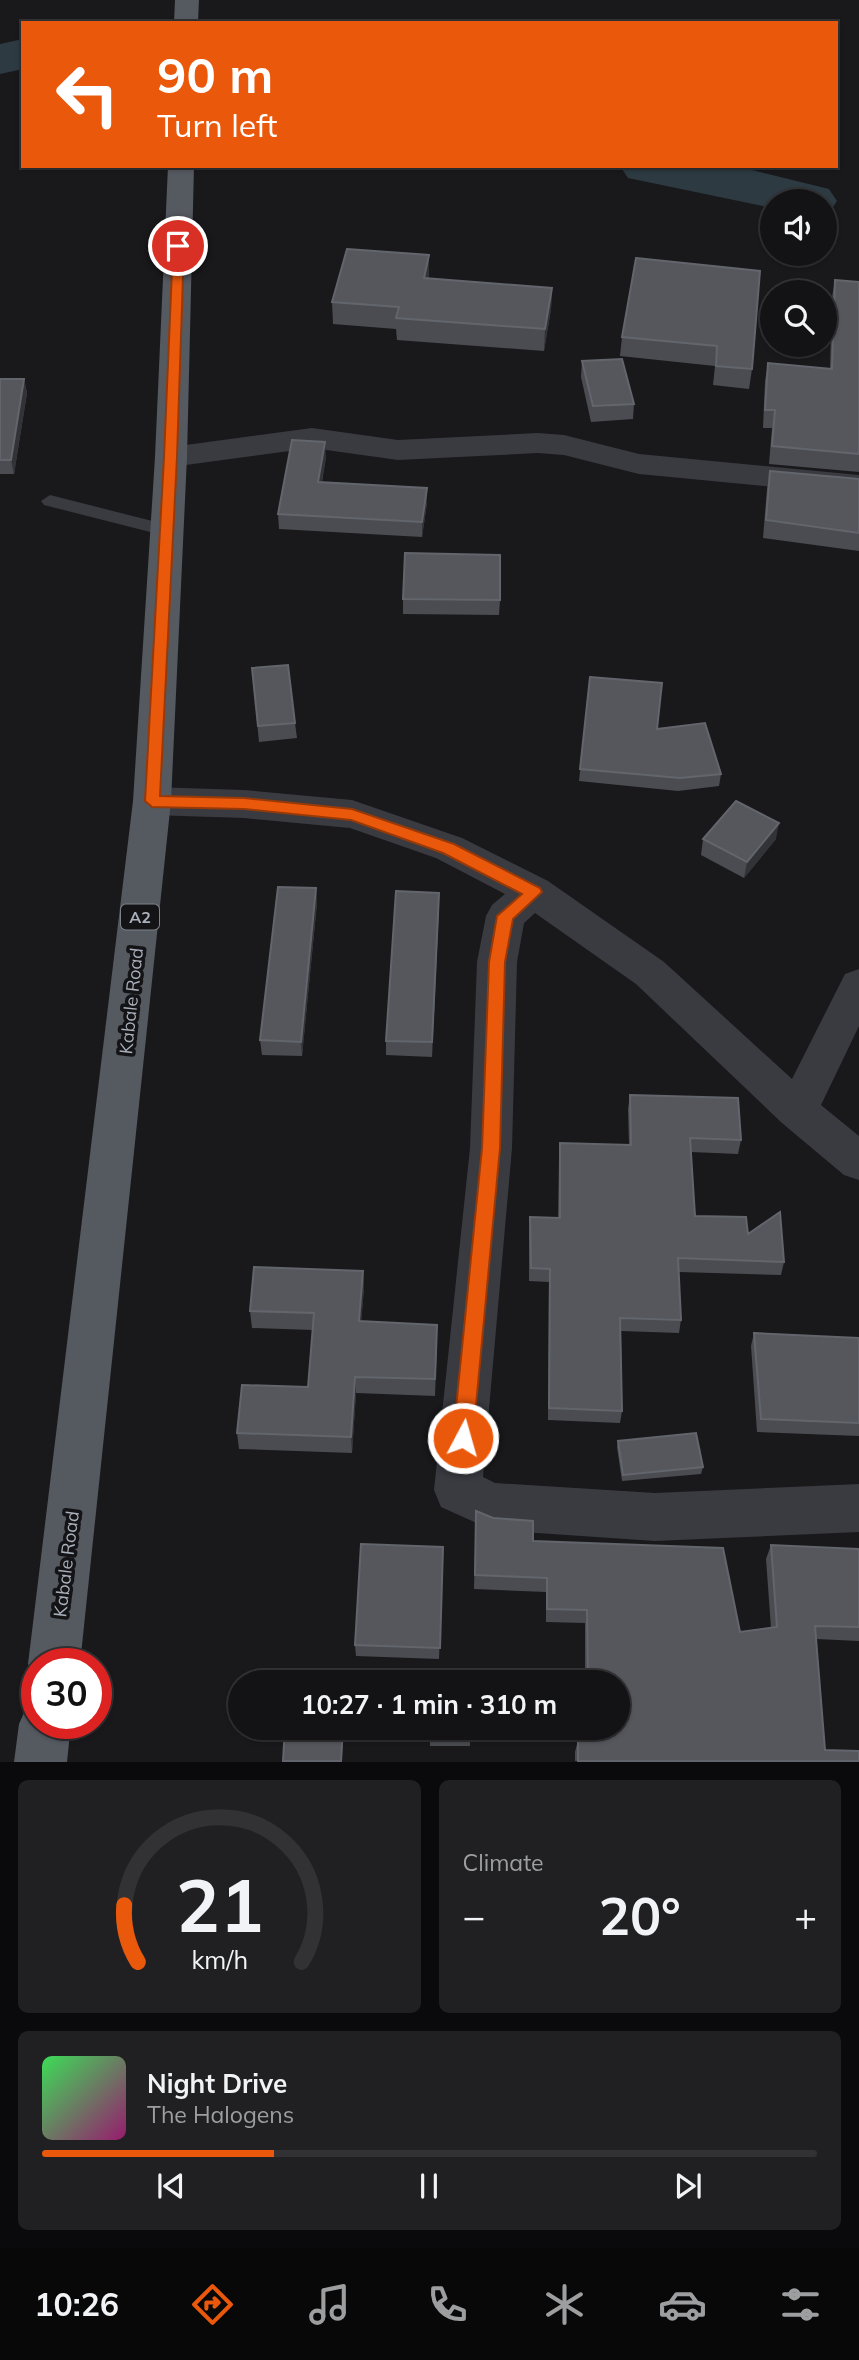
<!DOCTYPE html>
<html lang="en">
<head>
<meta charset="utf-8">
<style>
	body { margin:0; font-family:Mulish,sans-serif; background:#202022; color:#f1f3f6; height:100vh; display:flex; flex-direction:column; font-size:26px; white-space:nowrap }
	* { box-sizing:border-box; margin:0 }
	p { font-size:23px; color:#9d9ea0 }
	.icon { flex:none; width:38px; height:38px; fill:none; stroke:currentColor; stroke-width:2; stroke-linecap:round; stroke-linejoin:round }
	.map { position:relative; height:1762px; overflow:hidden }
	.side { display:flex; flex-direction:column; gap:18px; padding:18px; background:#0a0a0c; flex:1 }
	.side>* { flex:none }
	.banner { position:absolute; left:21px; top:21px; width:817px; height:147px; border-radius:0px; box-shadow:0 2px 5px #0004,0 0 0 2px #323234; background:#ea580c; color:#fff; overflow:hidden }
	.tools { position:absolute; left:760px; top:189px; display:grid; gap:14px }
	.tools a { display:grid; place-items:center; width:77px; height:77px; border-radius:50%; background:#131315; box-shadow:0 2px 5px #0004,0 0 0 2px #323234; font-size:35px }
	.speed { position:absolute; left:21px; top:1648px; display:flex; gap:14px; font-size:35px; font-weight:700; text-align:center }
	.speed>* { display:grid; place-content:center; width:91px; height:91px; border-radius:50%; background:#131315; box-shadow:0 2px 5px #0004,0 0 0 2px #323234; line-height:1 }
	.speed .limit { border:10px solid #d22; background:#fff; color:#111 }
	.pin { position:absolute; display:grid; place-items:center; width:60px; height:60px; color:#fff; margin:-30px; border:4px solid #fff; border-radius:50%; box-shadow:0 2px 7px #0007 }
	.me { position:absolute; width:77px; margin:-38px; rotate:6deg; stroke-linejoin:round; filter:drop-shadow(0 0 5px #0008) }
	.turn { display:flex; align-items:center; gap:24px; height:147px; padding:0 21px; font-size:32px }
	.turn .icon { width:91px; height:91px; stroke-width:2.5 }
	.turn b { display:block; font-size:49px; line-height:60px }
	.big { font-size:52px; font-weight:700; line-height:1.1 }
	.side .tile { flex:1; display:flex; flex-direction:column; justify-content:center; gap:10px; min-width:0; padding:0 24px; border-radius:10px; background:#202022 }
	.side .dial { align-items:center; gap:0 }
	.dial svg { height:182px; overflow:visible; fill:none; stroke:#323234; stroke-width:7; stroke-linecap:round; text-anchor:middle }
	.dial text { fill:#f1f3f6; stroke:none }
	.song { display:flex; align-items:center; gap:21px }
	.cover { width:84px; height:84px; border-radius:10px; background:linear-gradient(135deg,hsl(130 70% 55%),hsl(320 70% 35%)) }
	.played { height:7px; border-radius:4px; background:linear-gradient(90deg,#ea580c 30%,#323234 30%) }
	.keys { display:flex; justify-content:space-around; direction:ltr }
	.heat { display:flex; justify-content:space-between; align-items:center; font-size:38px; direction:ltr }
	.side .tiles { flex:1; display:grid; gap:18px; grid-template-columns:1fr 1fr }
	.tile:last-child { grid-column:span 2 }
	.trip { position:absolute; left:228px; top:1670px; width:402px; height:70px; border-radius:35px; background:#131315; box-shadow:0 2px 5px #0004,0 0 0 2px #323234; font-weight:700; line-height:70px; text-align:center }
	.dock { display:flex; height:112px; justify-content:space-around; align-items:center; background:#080808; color:#9d9ea0 }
	.dock .icon { width:49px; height:49px }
	.dock .on { color:#ea580c }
	.dock b { font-size:32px; color:#f1f3f6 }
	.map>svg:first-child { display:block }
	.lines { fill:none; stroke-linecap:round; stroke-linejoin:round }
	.river { fill:#2d3a41; fill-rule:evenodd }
	.service { fill:#3a3b41; fill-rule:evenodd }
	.minor { fill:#3a3b41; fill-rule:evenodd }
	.primary { fill:#555960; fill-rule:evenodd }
	.wall { fill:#4a4c51 }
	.shaded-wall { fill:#323337 }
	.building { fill:#55575d; stroke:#62656c; stroke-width:2 }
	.route { fill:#ea580c; stroke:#983908; stroke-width:2 }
	.labels { text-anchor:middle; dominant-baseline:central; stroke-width:7; stroke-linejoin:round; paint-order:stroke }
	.shield { fill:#141417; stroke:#7d828a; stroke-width:2 }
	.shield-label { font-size:16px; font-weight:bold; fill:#aab1bc }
	.street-label { font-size:18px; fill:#aab1bc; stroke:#141417 }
</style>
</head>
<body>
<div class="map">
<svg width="859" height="1762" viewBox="0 0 859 1762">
	<rect width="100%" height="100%" fill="#19191c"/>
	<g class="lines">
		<g class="river">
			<polygon points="23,39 23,69 0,74 0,44"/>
			<polygon points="620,166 736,166 829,189 837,201 829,213 824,214 824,201 772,201 772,208 628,178"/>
		</g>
		<polygon class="service" points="50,495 172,526 175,530 166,536 44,505 41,501"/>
		<g class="minor">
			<polygon points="312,428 398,440 538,433 564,435 639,454 859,475 859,495 639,474 564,455 538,453 398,460 312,448 171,467 160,464 155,457 160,450 171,447"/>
			<polygon points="152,787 244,790 352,800 462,838 548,881 664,962 792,1079 845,974 859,969 859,1026 821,1105 859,1136 859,1180 844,1175 782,1123 636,984 535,913 524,923 517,962 512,1148 483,1477 495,1483 655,1493 859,1484 859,1532 655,1541 492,1530 441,1507 434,1490 470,1148 477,962 486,916 492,905 505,894 436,858 350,828 244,818 152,815 139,811 133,801 139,791"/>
		</g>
		<g class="primary">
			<polygon points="175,0 199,0 198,23 174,23"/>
			<polygon points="168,166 194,166 187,457 171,801 80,1664 37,1664 37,1682 28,1664 133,801 155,457"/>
			<polygon points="37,1701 37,1724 71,1724 67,1762 14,1762 19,1724 27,1706"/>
		</g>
	</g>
	<g class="wall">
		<polygon points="636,258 752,369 749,389 713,385 715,366 620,356 622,337"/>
		<polygon points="429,276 428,279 552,288 551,309 544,351 397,340 396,329 333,324 332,302"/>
		<polygon points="835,280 859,282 859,472 769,464 772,428 763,428 765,381 768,363 830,369 832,297"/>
		<polygon points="582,361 634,404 633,419 591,422 581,377"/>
		<polygon points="0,379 24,379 27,393 14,474 0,474"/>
		<polygon points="326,457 322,482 427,503 422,537 279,529 278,514"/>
		<polygon points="770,471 859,479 859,551 763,538 767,489"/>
		<polygon points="403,599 500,600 499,615 403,614"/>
		<polygon points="252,668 295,723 297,738 259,742"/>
		<polygon points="590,677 657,729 721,774 719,786 678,791 579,781"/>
		<polygon points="703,839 776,839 744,878 701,855"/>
		<polygon points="316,888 317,903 302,1056 262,1055 260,1040"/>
		<polygon points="439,908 432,1057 386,1055 386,1041"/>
		<polygon points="630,1095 741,1140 738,1154 691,1152 695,1216 748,1234 784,1262 781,1275 679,1272 681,1320 679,1333 621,1331 622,1411 620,1423 548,1420 549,1282 529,1281 529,1230 530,1217 558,1218 559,1157 560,1143 629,1145 628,1109"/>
		<polygon points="363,1271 364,1288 361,1322 437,1342 435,1396 356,1393 352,1453 239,1449 237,1433 308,1387 313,1330 252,1328 250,1311"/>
		<polygon points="754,1333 859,1338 859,1436 757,1432 751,1346"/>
		<polygon points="618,1441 703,1467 701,1474 622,1481 617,1447"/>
		<polygon points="476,1511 533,1541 740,1632 771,1628 766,1559 771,1545 859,1549 859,1641 816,1639 825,1750 859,1761 575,1761 575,1752 578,1740 586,1740 586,1727 618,1727 618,1682 585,1682 585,1623 546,1622 546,1592 474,1589"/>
		<polygon points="443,1547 439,1659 356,1656 355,1645"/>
		<rect x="430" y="1727" width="40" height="19"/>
	</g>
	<g class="shaded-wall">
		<polygon points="429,255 429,276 424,300 424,278"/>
		<polygon points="552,288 551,309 544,351 545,329"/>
		<polygon points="24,379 27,393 14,474 11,460"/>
		<polygon points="325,442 326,457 319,497 318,482"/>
		<polygon points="427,488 427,503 422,537 422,522"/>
		<polygon points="779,823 776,839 744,878 747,862"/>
		<polygon points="316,888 317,903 302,1056 301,1042"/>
		<polygon points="439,893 439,908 432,1057 432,1042"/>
		<polygon points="363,1271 364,1288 360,1338 359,1321"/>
		<polygon points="355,1377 356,1393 352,1453 351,1437"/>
		<polygon points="343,1727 344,1727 342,1761 341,1761"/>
	</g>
	<g class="building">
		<polygon points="347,249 429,255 424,278 552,288 545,329 396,318 399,307 332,302"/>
		<polygon points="636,258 760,271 752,369 716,366 717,346 622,337"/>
		<polygon points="835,280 859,282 859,454 772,446 775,410 765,410 768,363 832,369"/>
		<polygon points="622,359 634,404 593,406 582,361"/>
		<polygon points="0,379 24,379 11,460 0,460"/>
		<polygon points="292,440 325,442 318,482 427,488 422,522 278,514"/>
		<polygon points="770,471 859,479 859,533 766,520"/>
		<polygon points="405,553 500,555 500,600 403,599"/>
		<polygon points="288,665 295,723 258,726 252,668"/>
		<polygon points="590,677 662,683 657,729 705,723 721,774 680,778 580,769"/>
		<polygon points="736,801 779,823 747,862 703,839"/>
		<polygon points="278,887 316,888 301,1042 260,1040"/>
		<polygon points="396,891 439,893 432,1042 386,1041"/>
		<polygon points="630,1095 738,1098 741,1140 690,1138 695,1216 746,1217 748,1234 780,1212 784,1262 678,1258 681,1320 620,1318 622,1411 549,1408 550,1269 531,1268 530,1217 560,1218 560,1143 631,1145"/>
		<polygon points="254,1267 363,1271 359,1321 437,1325 435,1379 355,1377 351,1437 237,1433 242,1385 308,1387 314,1313 250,1311"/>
		<polygon points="754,1333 859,1338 859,1423 761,1419"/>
		<polygon points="696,1433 703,1467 623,1475 618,1441"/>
		<polygon points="476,1511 493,1518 533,1521 533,1541 723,1548 740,1632 777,1627 771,1545 859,1549 859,1627 815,1626 825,1750 859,1751 859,1761 578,1761 578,1740 588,1740 588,1727 618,1727 618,1682 588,1682 587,1610 547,1609 547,1578 475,1575"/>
		<polygon points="361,1544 443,1547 440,1648 355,1645"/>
		<rect x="429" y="1678" width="40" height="4"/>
		<polygon points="285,1727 343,1727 341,1761 283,1761"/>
		<rect x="430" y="1727" width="40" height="14"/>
	</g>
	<polygon class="route" points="178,242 184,246 177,457 160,796 244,798 352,809 454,844 540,888 542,892 513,919 505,962 500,1148 473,1438 470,1444 463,1447 456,1444 453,1438 482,1148 489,962 497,916 522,894 443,853 351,820 244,809 152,807 145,801 164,457 173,246"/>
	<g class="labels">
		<rect class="shield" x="121" y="904.5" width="38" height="25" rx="5"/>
		<g class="shield-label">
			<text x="140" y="917">A2</text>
		</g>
		<g class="street-label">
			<text transform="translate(131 1001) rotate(-84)">Kabale Road</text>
			<text transform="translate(66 1564) rotate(-83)">Kabale Road</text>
		</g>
	</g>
</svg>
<div class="tools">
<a><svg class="icon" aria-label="sound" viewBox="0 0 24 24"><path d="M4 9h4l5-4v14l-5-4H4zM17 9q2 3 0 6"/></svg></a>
<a><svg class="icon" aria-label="search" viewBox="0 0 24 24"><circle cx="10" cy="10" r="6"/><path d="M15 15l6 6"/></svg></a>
</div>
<div class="speed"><div class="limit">30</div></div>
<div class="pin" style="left:178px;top:246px;background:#d93025"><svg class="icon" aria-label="arrive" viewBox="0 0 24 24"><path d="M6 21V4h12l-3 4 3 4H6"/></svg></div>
<svg class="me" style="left:463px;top:1438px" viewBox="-20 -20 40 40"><circle r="17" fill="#ea580c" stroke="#fff" stroke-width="3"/><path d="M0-11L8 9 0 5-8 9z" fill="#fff"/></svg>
<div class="trip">10:27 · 1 min · 310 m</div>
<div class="banner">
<div class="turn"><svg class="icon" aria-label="left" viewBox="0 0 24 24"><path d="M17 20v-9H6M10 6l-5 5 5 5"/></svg><div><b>90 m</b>Turn left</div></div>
</div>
</div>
<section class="side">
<div class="tiles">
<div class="tile dial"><svg viewBox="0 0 100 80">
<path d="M14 69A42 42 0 1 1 86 69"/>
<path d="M14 69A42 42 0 0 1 8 44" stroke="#ea580c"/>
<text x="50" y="56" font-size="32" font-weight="700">21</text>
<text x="50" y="72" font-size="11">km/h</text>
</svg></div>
<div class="tile"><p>Climate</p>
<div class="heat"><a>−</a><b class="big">20°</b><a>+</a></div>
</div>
<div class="tile">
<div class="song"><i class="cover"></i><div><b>Night Drive</b><p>The Halogens</p></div></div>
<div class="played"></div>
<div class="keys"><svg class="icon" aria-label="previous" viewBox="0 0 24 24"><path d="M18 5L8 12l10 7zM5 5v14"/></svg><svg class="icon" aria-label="pause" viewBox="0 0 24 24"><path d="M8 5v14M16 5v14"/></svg><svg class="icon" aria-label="next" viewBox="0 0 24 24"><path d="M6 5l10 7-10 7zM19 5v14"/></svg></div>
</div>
</div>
</section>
<nav class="dock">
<b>10:26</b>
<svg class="icon on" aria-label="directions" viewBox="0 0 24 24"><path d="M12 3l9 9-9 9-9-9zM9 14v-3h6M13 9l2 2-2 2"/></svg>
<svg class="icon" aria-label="music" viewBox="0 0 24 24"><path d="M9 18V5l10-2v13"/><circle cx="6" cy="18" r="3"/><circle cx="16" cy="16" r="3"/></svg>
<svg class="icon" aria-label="phone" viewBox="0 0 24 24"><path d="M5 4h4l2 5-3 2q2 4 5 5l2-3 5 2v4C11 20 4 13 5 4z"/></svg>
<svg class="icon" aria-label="climate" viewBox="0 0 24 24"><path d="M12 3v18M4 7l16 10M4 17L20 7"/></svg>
<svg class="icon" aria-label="car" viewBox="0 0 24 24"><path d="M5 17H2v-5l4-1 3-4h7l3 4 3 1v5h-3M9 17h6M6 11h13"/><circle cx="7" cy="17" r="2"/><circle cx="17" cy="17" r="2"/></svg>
<svg class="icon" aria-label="filters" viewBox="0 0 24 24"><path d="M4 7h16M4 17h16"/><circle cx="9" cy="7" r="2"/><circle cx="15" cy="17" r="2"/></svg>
</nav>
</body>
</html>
